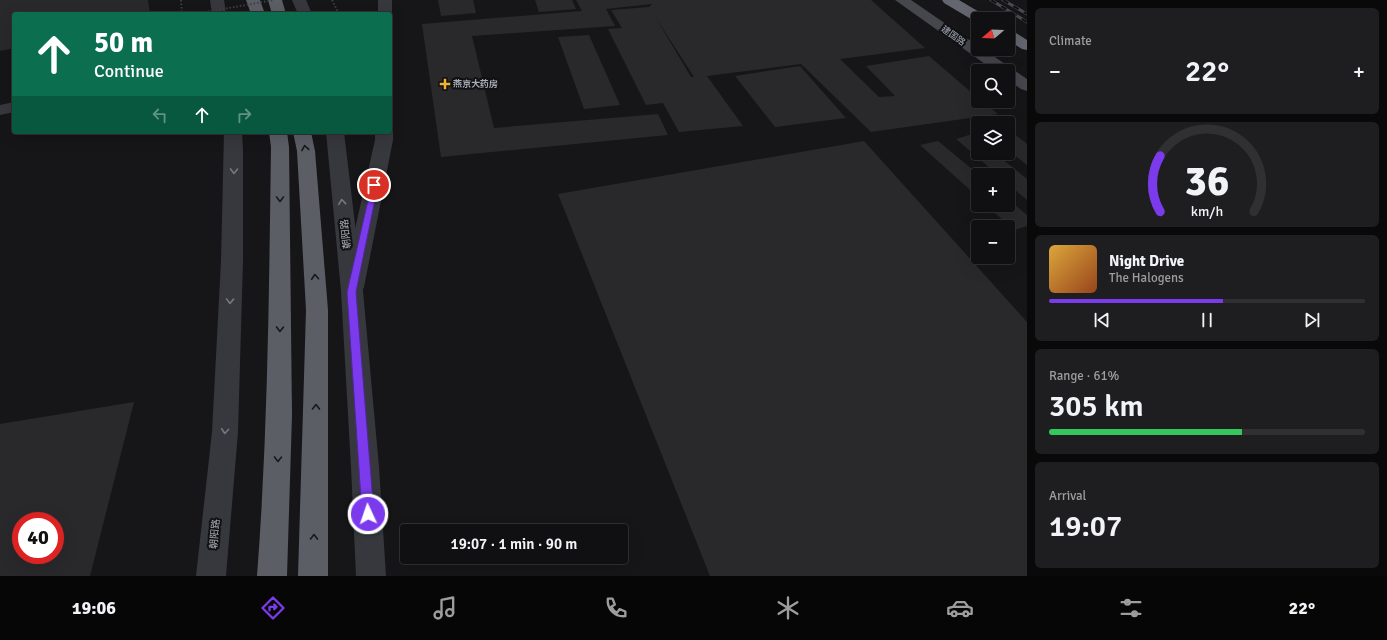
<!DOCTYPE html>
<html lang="en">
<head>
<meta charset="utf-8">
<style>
	body { margin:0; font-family:Signika,"Noto Sans SC",sans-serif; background:#1e1e20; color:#f1f3f6; height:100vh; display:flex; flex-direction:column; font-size:15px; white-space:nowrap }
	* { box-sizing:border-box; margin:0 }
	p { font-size:13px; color:#9c9d9f }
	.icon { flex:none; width:22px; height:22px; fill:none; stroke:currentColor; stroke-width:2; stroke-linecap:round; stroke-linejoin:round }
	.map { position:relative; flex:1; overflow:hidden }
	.drawer { display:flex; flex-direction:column; gap:8px; padding:8px; background:#09090a; width:360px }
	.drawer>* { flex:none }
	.top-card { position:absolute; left:12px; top:12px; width:380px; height:122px; border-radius:4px; box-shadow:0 4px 16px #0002,0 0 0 1px #303032; background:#0b6e4f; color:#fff; overflow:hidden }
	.needle { width:26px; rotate:251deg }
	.fabs { position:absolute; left:971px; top:12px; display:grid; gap:8px }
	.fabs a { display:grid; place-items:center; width:44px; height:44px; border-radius:4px; background:#101012; box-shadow:0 4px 16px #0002,0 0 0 1px #303032; font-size:20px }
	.speed { position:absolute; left:12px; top:512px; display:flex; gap:8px; font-size:20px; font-weight:700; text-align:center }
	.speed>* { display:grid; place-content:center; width:52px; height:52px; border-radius:50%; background:#101012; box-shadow:0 4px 16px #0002,0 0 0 1px #303032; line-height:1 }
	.speed .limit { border:6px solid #d22; background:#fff; color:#111 }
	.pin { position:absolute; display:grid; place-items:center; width:34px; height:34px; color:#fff; margin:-17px; border:2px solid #fff; border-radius:50%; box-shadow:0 1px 4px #0007 }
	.me { position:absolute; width:44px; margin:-22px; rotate:357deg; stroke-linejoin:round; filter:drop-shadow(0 0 3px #0008) }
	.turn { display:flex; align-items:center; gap:14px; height:84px; padding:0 16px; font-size:18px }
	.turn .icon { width:52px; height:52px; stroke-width:2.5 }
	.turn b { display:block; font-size:28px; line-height:34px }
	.lanes { display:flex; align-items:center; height:38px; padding:0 16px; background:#0003; justify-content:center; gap:20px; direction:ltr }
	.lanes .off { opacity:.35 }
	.big { font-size:30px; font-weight:600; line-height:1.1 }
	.drawer .tile { flex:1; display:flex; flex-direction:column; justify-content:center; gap:6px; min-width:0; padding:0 14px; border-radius:6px; background:#1e1e20 }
	.drawer .dial { align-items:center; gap:0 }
	.dial svg { height:104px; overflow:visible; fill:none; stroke:#303032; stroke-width:7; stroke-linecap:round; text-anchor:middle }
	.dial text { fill:#f1f3f6; stroke:none }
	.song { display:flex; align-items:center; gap:12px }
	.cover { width:48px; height:48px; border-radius:6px; background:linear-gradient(135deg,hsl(40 70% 55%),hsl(20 70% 35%)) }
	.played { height:4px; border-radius:2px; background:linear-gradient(90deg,#7c3aed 55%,#303032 55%) }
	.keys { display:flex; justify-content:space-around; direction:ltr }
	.heat { display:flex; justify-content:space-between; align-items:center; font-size:22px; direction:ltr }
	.charge { height:6px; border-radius:3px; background:linear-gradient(90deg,#34c759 61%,#303032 0) }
	.trip { position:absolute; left:400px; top:524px; width:228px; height:40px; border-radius:4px; background:#101012; box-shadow:0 4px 16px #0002,0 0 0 1px #303032; font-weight:600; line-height:40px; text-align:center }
	.dock { display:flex; height:64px; justify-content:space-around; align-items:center; background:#060607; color:#9c9d9f }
	.dock .icon { width:28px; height:28px }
	.dock .active { color:#7c3aed }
	.dock b { font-size:18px; color:#f1f3f6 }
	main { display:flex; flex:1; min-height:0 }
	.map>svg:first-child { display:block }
	.building { fill:#29292c; fill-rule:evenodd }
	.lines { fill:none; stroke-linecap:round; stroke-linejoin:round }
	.path { stroke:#3d3f44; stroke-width:2; stroke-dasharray:1.5 2; stroke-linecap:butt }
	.minor { fill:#37383d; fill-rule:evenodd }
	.tertiary { fill:#37383d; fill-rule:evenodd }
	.secondary { fill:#45474d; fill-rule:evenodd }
	.trunk { fill:#5b5e65; fill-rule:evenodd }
	.motorway { fill:#63666e; fill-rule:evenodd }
	.rail-casing { stroke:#4a4c52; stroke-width:3 }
	.rail { stroke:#111113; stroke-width:2; stroke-dasharray:6; stroke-linecap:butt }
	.path-bridge { stroke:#3d3f44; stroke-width:2; stroke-dasharray:1.5 2; stroke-linecap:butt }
	.oneway { stroke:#18191b }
	.oneway2 { stroke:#757881 }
	.route { fill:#7c3aed; stroke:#51269a }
	.poi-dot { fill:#f2b134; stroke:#111113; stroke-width:1.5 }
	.labels { text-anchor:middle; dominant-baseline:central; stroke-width:4; stroke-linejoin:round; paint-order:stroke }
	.far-street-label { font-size:9px; fill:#a8adb8; stroke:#111113 }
	.far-poi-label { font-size:9px; font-weight:bold; fill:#a8adb8; stroke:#111113; text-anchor:start }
	.street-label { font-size:10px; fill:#a8adb8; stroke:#111113 }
</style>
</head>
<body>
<main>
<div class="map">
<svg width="1027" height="576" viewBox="0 0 1027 576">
	<rect width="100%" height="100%" fill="#161618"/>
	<g class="building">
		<polygon points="0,0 148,0 150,14 14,14 14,48 0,51"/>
		<polygon points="438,0 473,0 476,13 441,16"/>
		<polygon points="535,0 572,0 576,9 539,12"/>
		<path d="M576 0H871L925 48 840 59 879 97 895 96 866 66 929 56 978 98V101H982L998 114 871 132 801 64 707 76 743 126 679 132 663 103 646 105 608 29 622 28 611 10 649 7 652 4 606 9 615 26 472 36 494 128 658 114 668 135 441 157 422 24 582 11ZM656 18 694 77H691Z"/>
		<polygon points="589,35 620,105 584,109 558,37"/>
		<polygon points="800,66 846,118 775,127 735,76"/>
		<polygon points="1008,129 1027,144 1027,165 1008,150"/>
		<polygon points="972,134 978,139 978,153 995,153 1027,179 1027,200 1008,184 1008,175 998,175 956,139"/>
		<polygon points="864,141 1027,322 1027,576 710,576 558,194"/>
		<polygon points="938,141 978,174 978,197 920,145"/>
		<polygon points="1008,199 1027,215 1027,226 1014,230 986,205 1008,205"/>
		<path d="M134 402 90 576H0V424ZM21 521H55V555H21Z"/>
	</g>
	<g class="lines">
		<g class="path">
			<polyline points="181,0 182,14"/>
			<polyline points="332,0 339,14"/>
		</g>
		<g class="minor">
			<polygon points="378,0 392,0 392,14 390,17 390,14 378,14"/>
			<polygon points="14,102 14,112 0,115 0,105"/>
			<polygon points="390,128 393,132 393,140 364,287 361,293 353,296 345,293 342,287 375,140 375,132 390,132"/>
		</g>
		<g class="tertiary">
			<polygon points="210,0 224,0 226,14 212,14"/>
			<polygon points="292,0 306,0 312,14 298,14"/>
			<polygon points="224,132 242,132 243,150 243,261 238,432 226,576 196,576 212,432 221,261"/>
			<polygon points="326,132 344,132 363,291 379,467 386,576 356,576 351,467 341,291"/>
		</g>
		<polygon class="secondary" points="895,0 911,0 978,46 978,49 983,49 1027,79 1027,91 1021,89 1008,80 1008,71 995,71"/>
		<g class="trunk">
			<polygon points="246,0 260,0 265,14 251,14"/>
			<polygon points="268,0 282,0 286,14 272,14"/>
			<path d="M269 132H287L289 147 292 415 287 576H257C268 433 269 290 271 147Z"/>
			<polygon points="293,132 311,132 315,151 328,310 328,576 298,576 306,310 297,151"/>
		</g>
		<g class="motorway">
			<polygon points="942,0 959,0 986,16 988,19 978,19 978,22 976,22 944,3"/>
			<polygon points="1008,30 1013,31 1027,40 1027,50 1022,49 1008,40"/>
		</g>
		<defs>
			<g id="rail">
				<polyline points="991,0 1027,22"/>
				<polyline points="1003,0 1027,14"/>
			</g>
		</defs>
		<use href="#rail" class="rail-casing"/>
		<use href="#rail" class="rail"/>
		<polyline class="path-bridge" points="195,14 274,0"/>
	</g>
	<defs><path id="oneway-chevron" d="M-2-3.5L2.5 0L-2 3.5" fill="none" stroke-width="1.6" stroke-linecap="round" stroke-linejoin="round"/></defs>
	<g class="oneway">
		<use href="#oneway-chevron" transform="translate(305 148) rotate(-99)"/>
		<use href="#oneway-chevron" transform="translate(280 199) rotate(90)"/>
		<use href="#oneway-chevron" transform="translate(315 277) rotate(-94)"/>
		<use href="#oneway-chevron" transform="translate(280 329) rotate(91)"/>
		<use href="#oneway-chevron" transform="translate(316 407) rotate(-89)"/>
		<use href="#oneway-chevron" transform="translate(278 459) rotate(91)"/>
		<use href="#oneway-chevron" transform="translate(314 537) rotate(-89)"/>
	</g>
	<g class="oneway2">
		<use href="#oneway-chevron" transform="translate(234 171) rotate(91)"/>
		<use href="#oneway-chevron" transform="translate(342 202) rotate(-96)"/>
		<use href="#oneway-chevron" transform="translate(230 301) rotate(92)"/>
		<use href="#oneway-chevron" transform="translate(225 431) rotate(94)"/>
	</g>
	<polygon class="route" points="372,183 374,183 378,185 356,292 374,514 372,518 368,519 364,518 362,514 347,292"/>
	<path class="poi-dot" d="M443 78h4v4h4v4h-4v4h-4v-4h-4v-4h4z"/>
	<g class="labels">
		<g class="far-street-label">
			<text transform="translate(953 36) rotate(35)">建国路</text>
		</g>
		<g class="far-poi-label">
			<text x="453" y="84">燕京大药房</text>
		</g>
		<g class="street-label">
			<text transform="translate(346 234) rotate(-96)">朝阳路</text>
			<text transform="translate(215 534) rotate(-85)">朝阳路</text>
		</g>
	</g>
</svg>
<div class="fabs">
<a><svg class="needle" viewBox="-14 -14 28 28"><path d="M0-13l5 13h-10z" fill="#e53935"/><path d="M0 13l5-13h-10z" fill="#9c9d9f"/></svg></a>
<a><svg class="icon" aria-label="search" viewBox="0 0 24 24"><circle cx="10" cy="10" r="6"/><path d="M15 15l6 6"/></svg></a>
<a><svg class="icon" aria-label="layers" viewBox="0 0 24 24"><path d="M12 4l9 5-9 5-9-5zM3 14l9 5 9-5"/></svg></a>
<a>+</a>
<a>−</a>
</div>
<div class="speed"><div class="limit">40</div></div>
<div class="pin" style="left:374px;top:185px;background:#d93025"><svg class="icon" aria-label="arrive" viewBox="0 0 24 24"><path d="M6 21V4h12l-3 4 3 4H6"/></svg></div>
<svg class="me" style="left:368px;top:514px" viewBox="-20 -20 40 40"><circle r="17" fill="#7c3aed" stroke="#fff" stroke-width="3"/><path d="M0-11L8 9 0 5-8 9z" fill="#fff"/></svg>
<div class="trip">19:07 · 1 min · 90 m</div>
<div class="top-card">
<div class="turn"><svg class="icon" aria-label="ahead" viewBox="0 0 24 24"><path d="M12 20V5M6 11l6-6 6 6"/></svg><div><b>50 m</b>Continue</div></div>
<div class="lanes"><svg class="icon off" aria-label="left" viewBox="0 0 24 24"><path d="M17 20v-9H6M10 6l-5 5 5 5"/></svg><svg class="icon" aria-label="ahead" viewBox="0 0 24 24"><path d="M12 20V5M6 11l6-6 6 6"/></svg><svg class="icon off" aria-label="right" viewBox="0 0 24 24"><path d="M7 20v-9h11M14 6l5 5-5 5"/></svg></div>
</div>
</div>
<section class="drawer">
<div class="tile"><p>Climate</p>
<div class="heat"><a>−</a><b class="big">22°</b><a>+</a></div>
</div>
<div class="tile dial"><svg viewBox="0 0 100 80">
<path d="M14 69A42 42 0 1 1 86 69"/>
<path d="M14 69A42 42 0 0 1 14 26" stroke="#7c3aed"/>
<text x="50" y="56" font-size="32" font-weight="700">36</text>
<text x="50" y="72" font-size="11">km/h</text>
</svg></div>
<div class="tile">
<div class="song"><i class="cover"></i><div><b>Night Drive</b><p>The Halogens</p></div></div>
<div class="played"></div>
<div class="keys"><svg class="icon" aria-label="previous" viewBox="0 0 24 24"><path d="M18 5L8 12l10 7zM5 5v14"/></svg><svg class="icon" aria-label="pause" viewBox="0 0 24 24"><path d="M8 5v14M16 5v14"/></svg><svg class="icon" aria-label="next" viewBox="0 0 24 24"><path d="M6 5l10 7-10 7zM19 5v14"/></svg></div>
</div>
<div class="tile"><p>Range · 61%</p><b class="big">305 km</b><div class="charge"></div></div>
<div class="tile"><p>Arrival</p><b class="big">19:07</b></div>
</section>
</main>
<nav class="dock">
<b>19:06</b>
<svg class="icon active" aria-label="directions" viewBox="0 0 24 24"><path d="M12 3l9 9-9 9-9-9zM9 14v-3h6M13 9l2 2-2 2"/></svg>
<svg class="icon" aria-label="music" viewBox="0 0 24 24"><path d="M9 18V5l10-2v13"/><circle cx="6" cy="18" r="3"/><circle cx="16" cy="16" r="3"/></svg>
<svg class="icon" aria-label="phone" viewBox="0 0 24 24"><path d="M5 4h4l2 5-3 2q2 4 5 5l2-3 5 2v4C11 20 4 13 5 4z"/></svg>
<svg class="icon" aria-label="climate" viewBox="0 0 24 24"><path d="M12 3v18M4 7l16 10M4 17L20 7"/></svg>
<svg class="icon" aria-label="car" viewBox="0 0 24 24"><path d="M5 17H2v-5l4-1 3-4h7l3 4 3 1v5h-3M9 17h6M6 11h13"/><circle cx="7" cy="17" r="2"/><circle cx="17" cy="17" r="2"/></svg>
<svg class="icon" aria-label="filters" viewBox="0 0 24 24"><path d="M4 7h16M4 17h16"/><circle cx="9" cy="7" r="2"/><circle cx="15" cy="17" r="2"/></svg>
<b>22°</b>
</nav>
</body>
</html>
